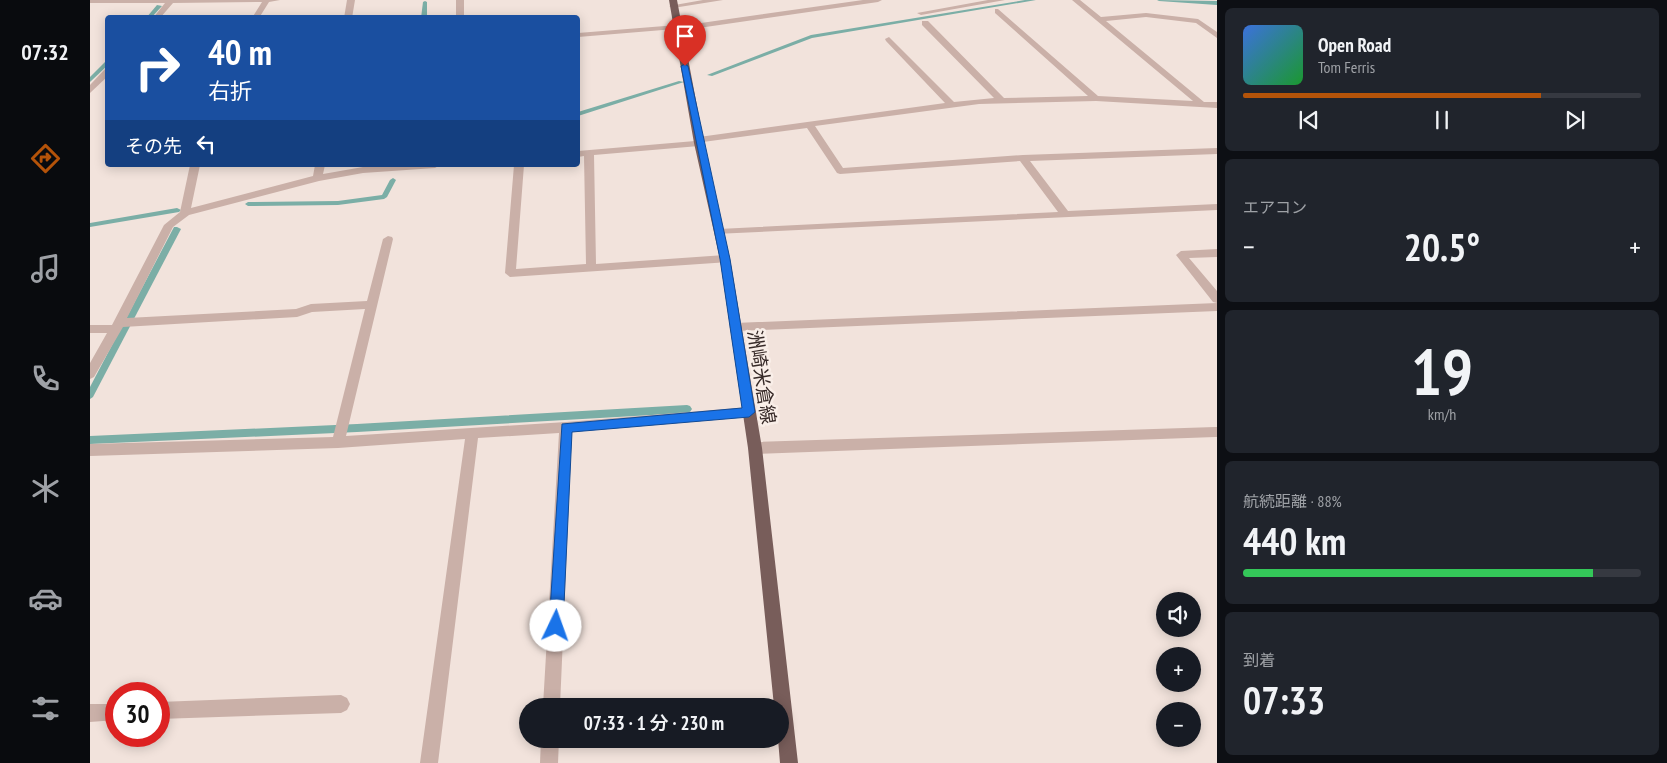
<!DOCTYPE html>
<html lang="ja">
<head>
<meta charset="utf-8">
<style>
	body { margin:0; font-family:"PT Sans Narrow","Noto Sans JP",sans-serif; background:#20242c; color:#f1f3f6; height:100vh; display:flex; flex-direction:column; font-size:19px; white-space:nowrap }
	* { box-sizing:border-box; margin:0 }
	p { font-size:16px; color:#9ea1a6 }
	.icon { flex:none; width:28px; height:28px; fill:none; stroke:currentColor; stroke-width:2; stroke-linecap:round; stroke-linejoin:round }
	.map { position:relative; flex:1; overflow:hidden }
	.details { display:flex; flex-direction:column; gap:8px; padding:8px; background:#0d0f14; width:450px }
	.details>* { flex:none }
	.hud { position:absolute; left:15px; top:15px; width:475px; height:152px; border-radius:5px; box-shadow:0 2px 12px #0003; background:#1a4fa0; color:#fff; overflow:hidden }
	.tools { position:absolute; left:1066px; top:592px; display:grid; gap:10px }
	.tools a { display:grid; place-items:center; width:45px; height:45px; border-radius:50%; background:#171b24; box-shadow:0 2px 12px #0003; font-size:25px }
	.speed { position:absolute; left:15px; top:682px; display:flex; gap:10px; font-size:25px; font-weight:700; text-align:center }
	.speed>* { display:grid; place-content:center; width:65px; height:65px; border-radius:50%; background:#171b24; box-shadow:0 2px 12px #0003; line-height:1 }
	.speed .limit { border:8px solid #d22; background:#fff; color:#111 }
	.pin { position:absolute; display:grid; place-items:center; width:42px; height:42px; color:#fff; margin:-51px -21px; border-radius:50% 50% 50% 0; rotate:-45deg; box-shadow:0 0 5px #0007 }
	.pin .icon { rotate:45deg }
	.me { position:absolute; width:55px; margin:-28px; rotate:3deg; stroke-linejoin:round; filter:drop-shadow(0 0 4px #0008) }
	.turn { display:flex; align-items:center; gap:18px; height:105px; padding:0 20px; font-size:22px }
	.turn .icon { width:65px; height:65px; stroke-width:2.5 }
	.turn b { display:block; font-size:35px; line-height:42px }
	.then { display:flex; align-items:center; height:48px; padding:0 20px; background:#0003; gap:10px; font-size:19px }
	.big { font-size:38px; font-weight:600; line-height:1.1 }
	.details .card { flex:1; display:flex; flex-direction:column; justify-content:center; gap:8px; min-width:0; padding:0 18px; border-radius:8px; background:#20242c }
	.details .dial { align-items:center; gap:0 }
	.dial b { font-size:65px; line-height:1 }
	.song { display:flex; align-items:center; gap:15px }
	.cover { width:60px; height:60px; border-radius:8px; background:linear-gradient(135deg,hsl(220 70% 55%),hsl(130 70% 35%)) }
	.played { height:5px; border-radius:2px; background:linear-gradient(90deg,#b45309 75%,#363941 75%) }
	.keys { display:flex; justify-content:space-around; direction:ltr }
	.heat { display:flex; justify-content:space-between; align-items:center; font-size:28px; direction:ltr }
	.charge { height:8px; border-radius:4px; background:linear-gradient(90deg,#34c759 88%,#363941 0) }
	.trip { position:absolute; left:429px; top:698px; width:270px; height:50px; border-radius:25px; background:#171b24; box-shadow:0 2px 12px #0003; font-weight:600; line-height:50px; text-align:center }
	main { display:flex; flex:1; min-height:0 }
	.tab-bar { display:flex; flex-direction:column; width:90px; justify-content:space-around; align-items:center; background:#090b0e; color:#9ea1a6 }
	.tab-bar .icon { width:35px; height:35px }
	.tab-bar .selected { color:#b45309 }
	.tab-bar b { font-size:22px; color:#f1f3f6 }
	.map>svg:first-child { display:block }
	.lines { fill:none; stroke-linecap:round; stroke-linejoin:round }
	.stream { fill:#7baea6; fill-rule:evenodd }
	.minor { fill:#cab0a8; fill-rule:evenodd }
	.major { fill:#785d5a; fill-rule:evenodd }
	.route { fill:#1a73e8; stroke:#114b97 }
	.labels { text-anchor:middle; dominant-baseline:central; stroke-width:5; stroke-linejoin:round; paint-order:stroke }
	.street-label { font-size:19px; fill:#372a28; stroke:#f9eee8 }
</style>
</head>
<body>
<main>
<nav class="tab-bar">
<b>07:32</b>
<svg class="icon selected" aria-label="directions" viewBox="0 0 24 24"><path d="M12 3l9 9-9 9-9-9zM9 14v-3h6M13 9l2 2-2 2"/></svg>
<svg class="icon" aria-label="music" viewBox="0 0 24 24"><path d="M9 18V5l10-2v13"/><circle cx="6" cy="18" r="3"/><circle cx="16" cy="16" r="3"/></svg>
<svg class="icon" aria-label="phone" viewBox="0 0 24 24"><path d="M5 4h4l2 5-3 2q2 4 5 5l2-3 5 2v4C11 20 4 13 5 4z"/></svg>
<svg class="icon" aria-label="climate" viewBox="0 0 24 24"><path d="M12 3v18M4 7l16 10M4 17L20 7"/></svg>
<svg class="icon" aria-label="car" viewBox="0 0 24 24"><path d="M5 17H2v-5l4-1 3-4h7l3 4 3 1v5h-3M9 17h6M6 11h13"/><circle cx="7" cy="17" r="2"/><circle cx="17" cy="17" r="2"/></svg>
<svg class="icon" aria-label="filters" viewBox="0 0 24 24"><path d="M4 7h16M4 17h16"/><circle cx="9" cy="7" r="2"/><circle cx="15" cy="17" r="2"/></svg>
</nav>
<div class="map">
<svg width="1127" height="763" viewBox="0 0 1127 763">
	<rect width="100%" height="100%" fill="#f2e3dc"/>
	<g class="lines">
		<g class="stream">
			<polygon points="935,0 946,0 722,38 622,76 617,75 721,35"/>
			<polygon points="1067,0 1127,1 1127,5 1069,1"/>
			<polygon points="335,1 337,2 337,18 331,18 333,2"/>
			<polygon points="67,5 72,6 61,18 56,18"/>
			<polygon points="18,59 18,65 0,82 0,77"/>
			<polygon points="589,81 594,82 488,116 488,112"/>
			<polygon points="303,178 306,180 297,197 294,199 248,205 158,206 155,204 158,202 248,201 292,195 300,180"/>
			<polygon points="87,208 91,210 89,212 0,227 0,223"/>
			<polygon points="84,227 87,227 91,229 3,397 0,399 0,387"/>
			<polygon points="597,405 600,406 602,409 600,412 597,413 267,432 0,444 0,436 267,424"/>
		</g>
		<g class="minor">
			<polygon points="0,0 190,0 179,2 169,18 162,18 172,2 83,3 70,18 63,18 75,3 0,3"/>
			<polygon points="257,0 265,0 262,18 254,18"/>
			<rect x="366" y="0" width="8" height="18"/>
			<polygon points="613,0 633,0 583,8 579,6"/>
			<polygon points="773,0 792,0 788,2 588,31 585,29 488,37 488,33 587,25 590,26"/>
			<polygon points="898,0 915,0 831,15 827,13"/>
			<polygon points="982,0 990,0 1011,17 1056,13 1108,19 1127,32 1127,38 1106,23 1056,17 1016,21 1114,102 1127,102 1127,108 1006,101 889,104 725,126 753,168 933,155 1127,148 1127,154 940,161 978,211 1127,204 1127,210 625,234 624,232 629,229 968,212 930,161 750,174 747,173 717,128 613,142 609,146 504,155 506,264 635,255 640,259 639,262 420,277 415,273 424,165 434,165 426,269 496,264 494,156 488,157 488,151 605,141 609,137 855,103 796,41 795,39 799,37 864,102 904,98 832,25 832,21 838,21 914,98 998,96 905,13 905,9 908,9 1008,96 1103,101"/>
			<polygon points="15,69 18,69 18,76 0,93 0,85"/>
			<polygon points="100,165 110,165 101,208 223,176 225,165 235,165 233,174 273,167 350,165 345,168 273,173 229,181 99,215 83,227 37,318 206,309 221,304 277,301 293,239 298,236 302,237 303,239 256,436 476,422 659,407 664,408 665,412 664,416 659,417 482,432 470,706 453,706 469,433 388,438 348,763 330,763 375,439 248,448 0,456 0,444 243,437 275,309 222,312 207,317 33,327 4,377 0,379 0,363 17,333 0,333 0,325 22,325 74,225 90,212"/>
			<polygon points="1127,249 1127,257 1099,258 1127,291 1127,311 645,331 639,327 645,323 1127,303 1123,302 1086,255 1091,251"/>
			<polygon points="1125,427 1127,427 1127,437 1125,437 665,454 660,452 658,448 660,444 665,442"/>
			<polygon points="251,695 257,698 260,704 257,710 251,713 69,719 69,702"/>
			<polygon points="0,704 26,704 26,720 0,722"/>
			<polygon points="451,739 469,739 468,763 450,763"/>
		</g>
		<polygon class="major" points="579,0 587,0 614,143 640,259 672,448 708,763 690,763 688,739 690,739 690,706 684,706 658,448 630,259 604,143"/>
	</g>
	<polygon class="route" points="595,64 598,66 640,259 665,412 659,417 482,432 473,626 471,632 466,634 461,632 459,626 472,424 652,408 630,259 591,66"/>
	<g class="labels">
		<g class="street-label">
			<text transform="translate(672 377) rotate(81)">洲崎米倉線</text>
		</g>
	</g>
</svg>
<div class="tools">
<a><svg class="icon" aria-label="sound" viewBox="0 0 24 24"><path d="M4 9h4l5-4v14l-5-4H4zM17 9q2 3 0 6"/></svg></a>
<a>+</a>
<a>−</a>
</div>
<div class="speed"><div class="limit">30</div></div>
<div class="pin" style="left:595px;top:66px;background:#d93025"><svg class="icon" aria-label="arrive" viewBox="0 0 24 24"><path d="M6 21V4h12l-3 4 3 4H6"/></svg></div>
<svg class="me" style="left:466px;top:626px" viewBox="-20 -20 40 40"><circle r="19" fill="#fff"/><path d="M0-13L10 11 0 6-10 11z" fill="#1a73e8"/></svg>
<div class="trip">07:33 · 1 分 · 230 m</div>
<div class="hud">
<div class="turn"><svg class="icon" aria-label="right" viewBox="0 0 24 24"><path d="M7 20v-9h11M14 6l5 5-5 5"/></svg><div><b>40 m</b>右折</div></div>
<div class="then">その先<svg class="icon" aria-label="left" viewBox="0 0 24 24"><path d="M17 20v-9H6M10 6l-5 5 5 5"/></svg></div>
</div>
</div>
<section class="details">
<div class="card">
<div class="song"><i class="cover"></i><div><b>Open Road</b><p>Tom Ferris</p></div></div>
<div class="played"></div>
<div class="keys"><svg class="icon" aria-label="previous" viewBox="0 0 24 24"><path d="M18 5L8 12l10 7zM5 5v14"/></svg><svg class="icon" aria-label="pause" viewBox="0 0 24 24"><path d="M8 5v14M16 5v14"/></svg><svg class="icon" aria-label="next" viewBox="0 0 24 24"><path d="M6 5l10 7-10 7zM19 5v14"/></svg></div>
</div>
<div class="card"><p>エアコン</p>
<div class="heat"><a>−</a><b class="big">20.5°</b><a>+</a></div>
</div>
<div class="card dial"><b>19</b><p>km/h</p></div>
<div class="card"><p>航続距離 · 88%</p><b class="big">440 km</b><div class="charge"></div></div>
<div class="card"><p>到着</p><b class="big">07:33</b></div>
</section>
</main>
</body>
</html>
